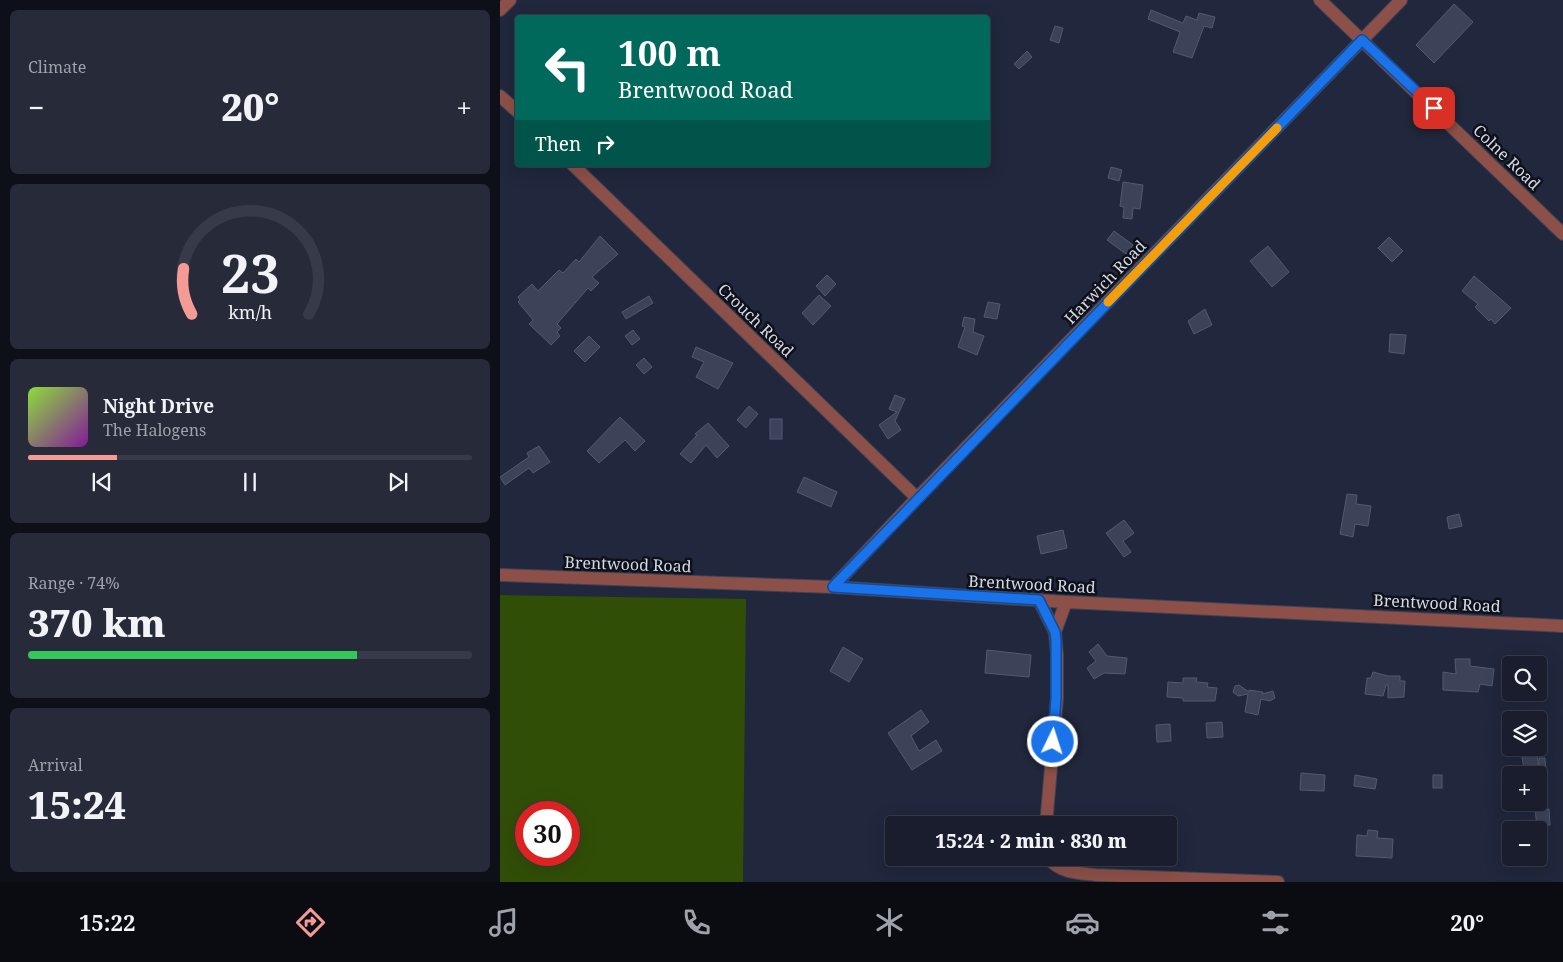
<!DOCTYPE html>
<html lang="en">
<head>
<meta charset="utf-8">
<style>
	body { margin:0; font-family:"Noto Serif",serif; background:#262a39; color:#f1f3f6; height:100vh; display:flex; flex-direction:column; font-size:19px; white-space:nowrap }
	* { box-sizing:border-box; margin:0 }
	p { font-size:16px; color:#9fa2aa }
	.icon { flex:none; width:28px; height:28px; fill:none; stroke:currentColor; stroke-width:2; stroke-linecap:round; stroke-linejoin:round }
	.map { position:relative; flex:1; overflow:hidden }
	.side { display:flex; flex-direction:column; gap:10px; padding:10px; background:#0e1019; width:500px }
	.side>* { flex:none }
	.banner { position:absolute; left:15px; top:15px; width:475px; height:152px; border-radius:5px; box-shadow:0 5px 20px #0002,0 0 0 1px #373b49; background:#00695c; color:#fff; overflow:hidden }
	.tools { position:absolute; left:1002px; top:656px; display:grid; gap:10px }
	.tools a { display:grid; place-items:center; width:45px; height:45px; border-radius:5px; background:#191d2d; box-shadow:0 5px 20px #0002,0 0 0 1px #373b49; font-size:25px }
	.speed { position:absolute; left:15px; top:801px; display:flex; gap:10px; font-size:25px; font-weight:700; text-align:center }
	.speed>* { display:grid; place-content:center; width:65px; height:65px; border-radius:50%; background:#191d2d; box-shadow:0 5px 20px #0002,0 0 0 1px #373b49; line-height:1 }
	.speed .limit { border:8px solid #d22; background:#fff; color:#111 }
	.pin { position:absolute; display:grid; place-items:center; width:42px; height:42px; color:#fff; margin:-21px; border-radius:10px; box-shadow:0 2px 8px #0006 }
	.me { position:absolute; width:55px; margin:-28px; rotate:4deg; stroke-linejoin:round; filter:drop-shadow(0 0 4px #0008) }
	.turn { display:flex; align-items:center; gap:18px; height:105px; padding:0 20px; font-size:22px }
	.turn .icon { width:65px; height:65px; stroke-width:2.5 }
	.turn b { display:block; font-size:35px; line-height:42px }
	.then { display:flex; align-items:center; height:48px; padding:0 20px; background:#0003; gap:10px; font-size:19px }
	.big { font-size:38px; font-weight:800; line-height:1.1 }
	.side .card { flex:1; display:flex; flex-direction:column; justify-content:center; gap:8px; min-width:0; padding:0 18px; border-radius:8px; background:#262a39 }
	.side .dial { align-items:center; gap:0 }
	.dial svg { height:130px; overflow:visible; fill:none; stroke:#373b49; stroke-width:7; stroke-linecap:round; text-anchor:middle }
	.dial text { fill:#f1f3f6; stroke:none }
	.song { display:flex; align-items:center; gap:15px }
	.cover { width:60px; height:60px; border-radius:8px; background:linear-gradient(135deg,hsl(90 70% 55%),hsl(290 70% 35%)) }
	.played { height:5px; border-radius:2px; background:linear-gradient(90deg,#f59b96 20%,#373b49 20%) }
	.keys { display:flex; justify-content:space-around; direction:ltr }
	.heat { display:flex; justify-content:space-between; align-items:center; font-size:28px; direction:ltr }
	.charge { height:8px; border-radius:4px; background:linear-gradient(90deg,#34c759 74%,#373b49 0) }
	.trip { position:absolute; left:385px; top:816px; width:292px; height:50px; border-radius:5px; background:#191d2d; box-shadow:0 5px 20px #0002,0 0 0 1px #373b49; font-weight:800; line-height:50px; text-align:center }
	.dock { display:flex; height:80px; justify-content:space-around; align-items:center; background:#0a0c12; color:#9fa2aa }
	.dock .icon { width:35px; height:35px }
	.dock .current { color:#f59b96 }
	.dock b { font-size:22px; color:#f1f3f6 }
	main { display:flex; flex:1; min-height:0 }
	.map>svg:first-child { display:block }
	.green { fill:#314e07; fill-rule:evenodd }
	.building { fill:#3c4359; stroke:#525970 }
	.lines { fill:none; stroke-linecap:round; stroke-linejoin:round }
	.minor-casing { stroke:#3e4357; stroke-width:14 }
	.minor { stroke:#8d5048; stroke-width:12 }
	.route-casing { stroke:#114b97; stroke-width:12 }
	.route { stroke:#1a73e8; stroke-width:9 }
	.slow { stroke:#f59e0b; stroke-width:9 }
	.labels { text-anchor:middle; dominant-baseline:central; stroke-width:5; stroke-linejoin:round; paint-order:stroke }
	.street-label { font-size:16px; fill:#d4d9e6; stroke:#0e111a }
</style>
</head>
<body>
<main>
<section class="side">
<div class="card"><p>Climate</p>
<div class="heat"><a>−</a><b class="big">20°</b><a>+</a></div>
</div>
<div class="card dial"><svg viewBox="0 0 100 80">
<path d="M14 69A42 42 0 1 1 86 69"/>
<path d="M14 69A42 42 0 0 1 9 41" stroke="#f59b96"/>
<text x="50" y="56" font-size="32" font-weight="700">23</text>
<text x="50" y="72" font-size="11">km/h</text>
</svg></div>
<div class="card">
<div class="song"><i class="cover"></i><div><b>Night Drive</b><p>The Halogens</p></div></div>
<div class="played"></div>
<div class="keys"><svg class="icon" aria-label="previous" viewBox="0 0 24 24"><path d="M18 5L8 12l10 7zM5 5v14"/></svg><svg class="icon" aria-label="pause" viewBox="0 0 24 24"><path d="M8 5v14M16 5v14"/></svg><svg class="icon" aria-label="next" viewBox="0 0 24 24"><path d="M6 5l10 7-10 7zM19 5v14"/></svg></div>
</div>
<div class="card"><p>Range · 74%</p><b class="big">370 km</b><div class="charge"></div></div>
<div class="card"><p>Arrival</p><b class="big">15:24</b></div>
</section>
<div class="map">
<svg width="1063" height="882" viewBox="0 0 1063 882">
	<rect width="100%" height="100%" fill="#21273c"/>
	<path class="green" d="M0 595 246 599 243 882H0ZM26 812H69V855H26Z"/>
	<g class="building">
		<polygon points="954,4 973,22 934,63 916,45"/>
		<polygon points="651,10 683,23 686,16 697,20 699,13 715,17 712,28 704,26 692,58 673,52 680,32 648,19"/>
		<polygon points="555,26 563,28 559,43 550,40"/>
		<polygon points="527,51 532,57 519,69 514,64"/>
		<polygon points="611,167 622,170 619,181 608,178"/>
		<polygon points="623,182 643,185 640,209 633,208 632,219 623,218 624,207 620,206"/>
		<polygon points="614,231 633,245 626,254 607,240"/>
		<polygon points="100,236 118,254 92,277 99,283 91,291 88,288 57,324 61,328 57,332 60,336 51,345 29,324 33,320 18,302 20,300 18,297 32,284 38,291 59,270 63,273 76,259 79,262"/>
		<polygon points="889,237 903,251 892,262 878,248"/>
		<polygon points="768,246 789,272 772,287 750,261"/>
		<polygon points="327,275 336,284 325,296 316,286"/>
		<polygon points="974,276 1011,308 995,324 991,319 989,321 975,307 978,304 962,291"/>
		<polygon points="319,295 331,306 313,325 302,313"/>
		<polygon points="149,296 153,303 126,319 122,312"/>
		<polygon points="488,302 500,304 497,319 484,317"/>
		<polygon points="705,309 712,325 694,334 688,321"/>
		<polygon points="464,317 475,319 473,332 484,336 477,355 458,347 465,327 462,326"/>
		<polygon points="133,330 140,339 132,345 125,336"/>
		<polygon points="890,334 906,335 904,354 889,352"/>
		<polygon points="89,336 100,347 85,362 74,351"/>
		<polygon points="196,347 233,363 218,389 196,377 204,362 192,357"/>
		<polygon points="144,358 152,367 144,374 136,365"/>
		<polygon points="395,395 405,399 395,421 401,430 388,439 379,425 397,412 389,409"/>
		<polygon points="249,406 258,414 246,428 237,420"/>
		<polygon points="120,417 145,441 135,451 125,440 99,463 87,451"/>
		<rect x="270" y="419" width="12" height="20"/>
		<polygon points="208,423 229,446 217,458 206,445 191,463 180,454 197,435 195,434"/>
		<polygon points="39,446 50,462 33,473 29,468 5,485 0,477 29,457 27,453"/>
		<polygon points="304,477 337,492 331,507 297,492"/>
		<polygon points="847,494 857,495 856,504 871,506 868,526 855,524 853,537 840,534"/>
		<polygon points="959,514 962,526 949,529 947,517"/>
		<polygon points="624,520 634,533 623,541 631,552 624,557 606,533"/>
		<polygon points="563,530 567,548 541,554 537,536"/>
		<polygon points="598,644 607,656 627,658 625,674 604,673 594,679 587,668 596,661 589,652"/>
		<polygon points="343,647 363,659 349,682 330,671"/>
		<polygon points="487,650 531,655 529,677 485,673"/>
		<polygon points="955,659 970,659 970,666 994,669 992,686 980,684 978,692 943,690 943,672 956,674"/>
		<polygon points="873,672 888,676 900,676 900,681 905,681 904,697 888,698 888,685 886,685 883,696 865,694 867,678 871,678"/>
		<polygon points="683,678 697,678 696,682 708,683 707,687 717,688 715,701 683,701 683,698 667,697 668,682 683,683"/>
		<polygon points="739,685 749,692 749,690 763,692 762,694 773,691 775,698 770,701 761,699 758,715 745,712 748,694 738,696 733,692 735,686"/>
		<polygon points="421,710 429,722 411,736 419,751 436,740 442,751 412,770 388,733"/>
		<polygon points="722,722 723,737 707,738 706,723"/>
		<polygon points="670,724 671,741 657,742 656,725"/>
		<polygon points="1037,754 1039,767 1039,758 1045,758 1047,784 1039,785 1039,775 1025,775 1022,757"/>
		<polygon points="801,773 825,775 824,791 800,790"/>
		<polygon points="855,775 877,779 875,789 854,786"/>
		<rect x="933" y="775" width="9" height="13"/>
		<polygon points="1049,809 1050,825 1037,826 1035,810"/>
		<polygon points="868,830 878,831 877,838 893,839 892,858 856,856 857,835 867,836"/>
	</g>
	<g class="lines">
		<defs>
			<g id="minor">
				<polyline points="820,0 1063,234"/>
				<polyline points="0,10 10,0"/>
				<polyline points="0,96 18,112"/>
				<polyline points="73,165 417,498"/>
				<polyline points="0,575 333,587 566,602 1063,626"/>
				<polyline points="333,587 417,498 901,0"/>
				<polyline points="539,600 555,632 557,655 557,698 546,825"/>
				<polyline points="555,632 566,602"/>
				<path d="M548 858C560 873 578 873 596 875L778 882"/>
			</g>
		</defs>
		<use href="#minor" class="minor-casing"/>
		<use href="#minor" class="minor"/>
	</g>
	<g class="lines">
		<defs>
			<polyline id="route" points="553,742 556,698 556,641 555,632 539,600 333,587 862,40 934,108"/>
		</defs>
		<use href="#route" class="route-casing"/>
		<use href="#route" class="route"/>
		<polyline class="slow" points="608,302 777,128"/>
	</g>
	<g class="labels">
		<g class="street-label">
			<text transform="translate(1007 157) rotate(44)">Colne Road</text>
			<text transform="translate(605 282) rotate(-46)">Harwich Road</text>
			<text transform="translate(256 320) rotate(44)">Crouch Road</text>
			<text transform="translate(128 564) rotate(2)">Brentwood Road</text>
			<text transform="translate(532 584) rotate(3)">Brentwood Road</text>
			<text transform="translate(937 603) rotate(3)">Brentwood Road</text>
		</g>
	</g>
</svg>
<div class="tools">
<a><svg class="icon" aria-label="search" viewBox="0 0 24 24"><circle cx="10" cy="10" r="6"/><path d="M15 15l6 6"/></svg></a>
<a><svg class="icon" aria-label="layers" viewBox="0 0 24 24"><path d="M12 4l9 5-9 5-9-5zM3 14l9 5 9-5"/></svg></a>
<a>+</a>
<a>−</a>
</div>
<div class="speed"><div class="limit">30</div></div>
<div class="pin" style="left:934px;top:108px;background:#d93025"><svg class="icon" aria-label="arrive" viewBox="0 0 24 24"><path d="M6 21V4h12l-3 4 3 4H6"/></svg></div>
<svg class="me" style="left:553px;top:742px" viewBox="-20 -20 40 40"><circle r="17" fill="#1a73e8" stroke="#fff" stroke-width="3"/><path d="M0-11L8 9 0 5-8 9z" fill="#fff"/></svg>
<div class="trip">15:24 · 2 min · 830 m</div>
<div class="banner">
<div class="turn"><svg class="icon" aria-label="left" viewBox="0 0 24 24"><path d="M17 20v-9H6M10 6l-5 5 5 5"/></svg><div><b>100 m</b>Brentwood Road</div></div>
<div class="then">Then<svg class="icon" aria-label="right" viewBox="0 0 24 24"><path d="M7 20v-9h11M14 6l5 5-5 5"/></svg></div>
</div>
</div>
</main>
<nav class="dock">
<b>15:22</b>
<svg class="icon current" aria-label="directions" viewBox="0 0 24 24"><path d="M12 3l9 9-9 9-9-9zM9 14v-3h6M13 9l2 2-2 2"/></svg>
<svg class="icon" aria-label="music" viewBox="0 0 24 24"><path d="M9 18V5l10-2v13"/><circle cx="6" cy="18" r="3"/><circle cx="16" cy="16" r="3"/></svg>
<svg class="icon" aria-label="phone" viewBox="0 0 24 24"><path d="M5 4h4l2 5-3 2q2 4 5 5l2-3 5 2v4C11 20 4 13 5 4z"/></svg>
<svg class="icon" aria-label="climate" viewBox="0 0 24 24"><path d="M12 3v18M4 7l16 10M4 17L20 7"/></svg>
<svg class="icon" aria-label="car" viewBox="0 0 24 24"><path d="M5 17H2v-5l4-1 3-4h7l3 4 3 1v5h-3M9 17h6M6 11h13"/><circle cx="7" cy="17" r="2"/><circle cx="17" cy="17" r="2"/></svg>
<svg class="icon" aria-label="filters" viewBox="0 0 24 24"><path d="M4 7h16M4 17h16"/><circle cx="9" cy="7" r="2"/><circle cx="15" cy="17" r="2"/></svg>
<b>20°</b>
</nav>
</body>
</html>
